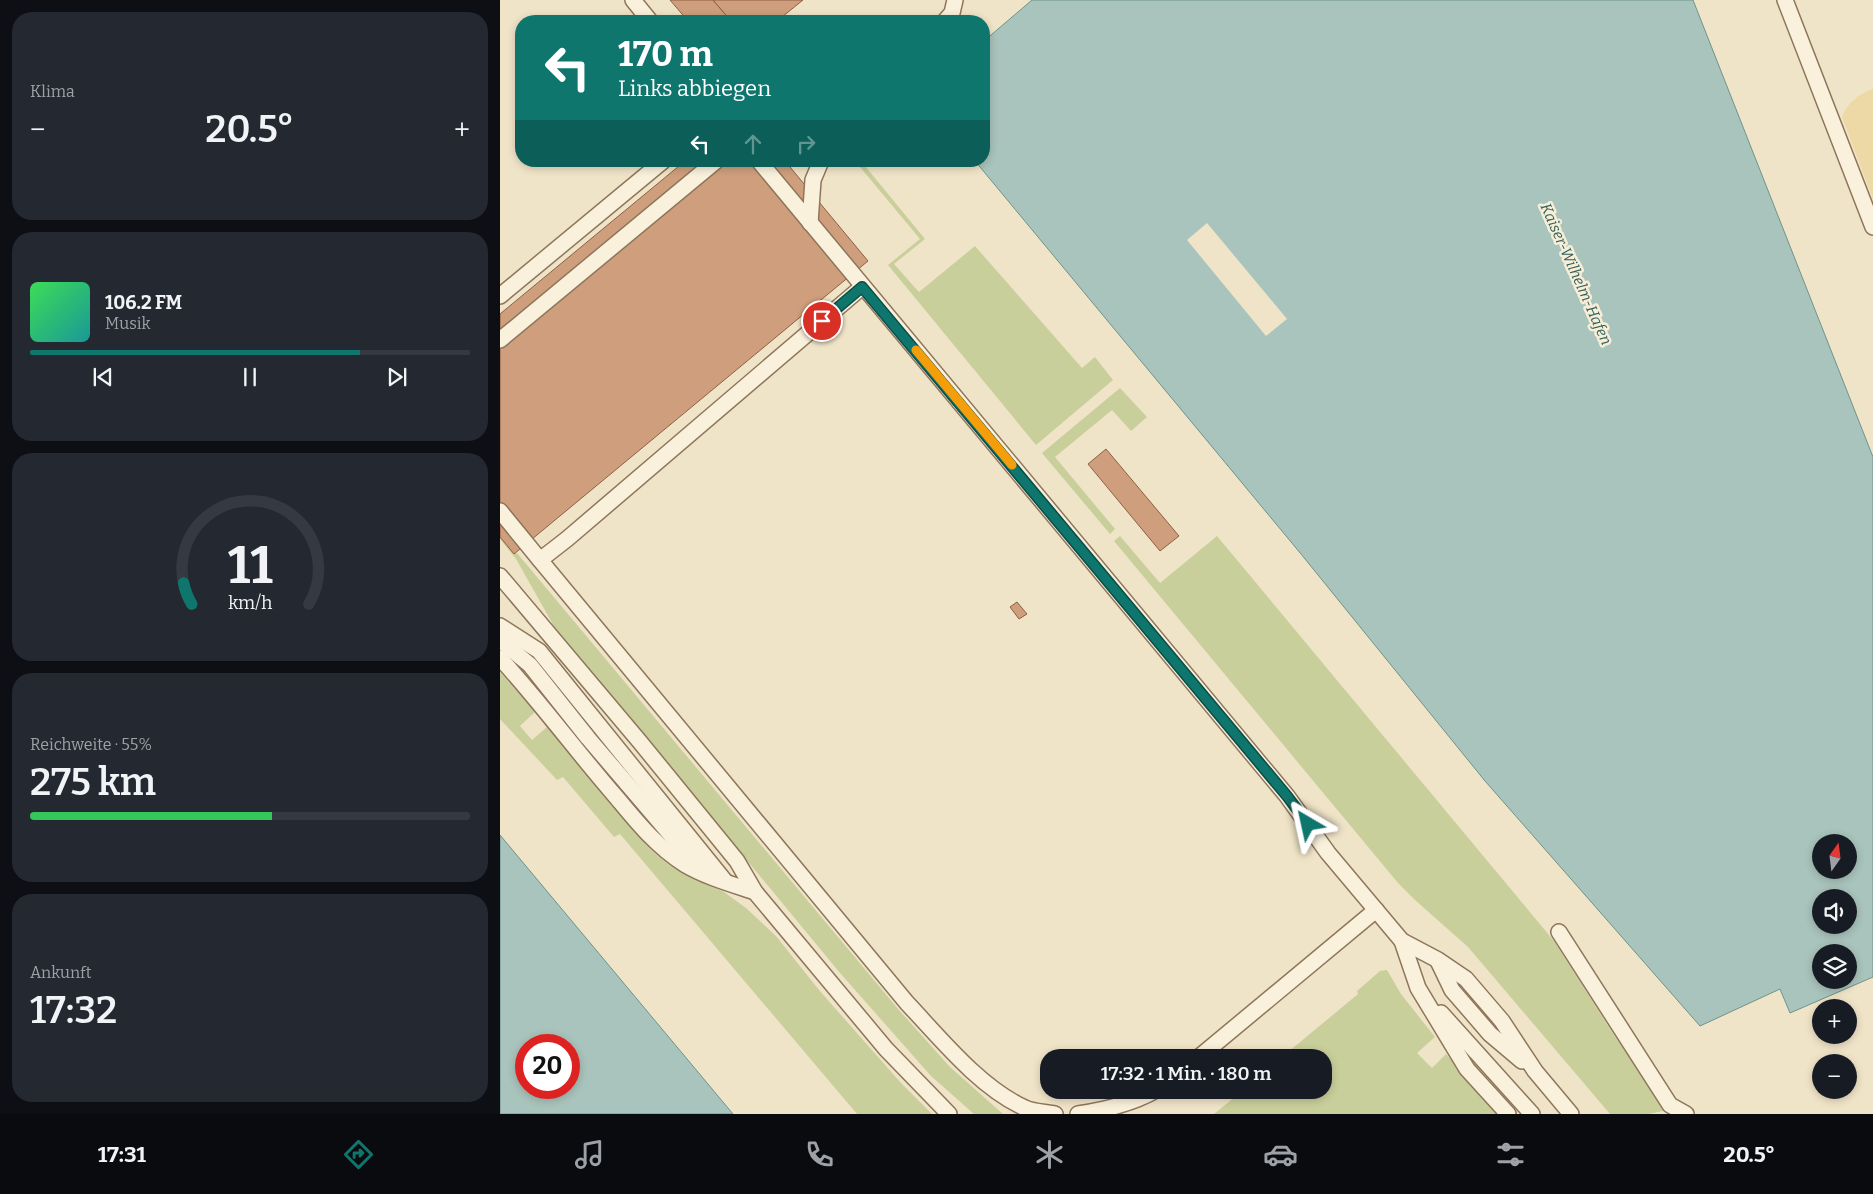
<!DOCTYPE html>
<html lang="de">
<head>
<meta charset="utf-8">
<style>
	body { margin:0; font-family:Bitter,serif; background:#242831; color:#f1f3f6; height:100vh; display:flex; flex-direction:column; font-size:19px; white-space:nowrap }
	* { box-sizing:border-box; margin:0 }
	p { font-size:16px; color:#9ea1a6 }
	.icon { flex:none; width:28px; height:28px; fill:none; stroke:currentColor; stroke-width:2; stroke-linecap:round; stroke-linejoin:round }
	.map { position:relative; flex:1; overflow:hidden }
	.sheet { display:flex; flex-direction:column; gap:12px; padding:12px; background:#0d0f14; width:500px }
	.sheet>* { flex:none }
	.banner { position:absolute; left:15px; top:15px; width:475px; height:152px; border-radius:20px; box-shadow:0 2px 8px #0003; background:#0f766e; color:#fff; overflow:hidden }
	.needle { width:32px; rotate:14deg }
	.buttons { position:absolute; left:1312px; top:834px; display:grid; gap:10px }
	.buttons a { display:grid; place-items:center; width:45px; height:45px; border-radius:50%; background:#171b24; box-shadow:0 2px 8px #0003; font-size:25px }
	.speed { position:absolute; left:15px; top:1034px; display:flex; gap:10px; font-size:25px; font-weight:700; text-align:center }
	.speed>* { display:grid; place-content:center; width:65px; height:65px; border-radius:50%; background:#171b24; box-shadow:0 2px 8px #0003; line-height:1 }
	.speed .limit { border:8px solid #d22; background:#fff; color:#111 }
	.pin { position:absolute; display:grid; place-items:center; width:42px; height:42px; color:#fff; margin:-21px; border:2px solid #fff; border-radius:50%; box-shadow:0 1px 5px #0007 }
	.me { position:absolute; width:55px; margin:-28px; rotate:324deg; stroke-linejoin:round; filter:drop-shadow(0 0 4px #0008) }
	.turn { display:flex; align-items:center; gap:18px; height:105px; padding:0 20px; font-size:22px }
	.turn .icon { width:65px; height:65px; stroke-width:2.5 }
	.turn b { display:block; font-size:35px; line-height:42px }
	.lanes { display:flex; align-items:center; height:48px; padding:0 20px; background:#0003; justify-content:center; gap:25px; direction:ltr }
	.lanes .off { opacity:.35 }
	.big { font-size:38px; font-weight:600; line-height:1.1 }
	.sheet .tile { flex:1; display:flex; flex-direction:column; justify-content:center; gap:8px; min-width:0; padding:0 18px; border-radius:20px; background:#242831 }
	.sheet .dial { align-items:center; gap:0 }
	.dial svg { height:130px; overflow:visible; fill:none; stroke:#363941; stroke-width:7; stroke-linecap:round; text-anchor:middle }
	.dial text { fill:#f1f3f6; stroke:none }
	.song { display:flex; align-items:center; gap:15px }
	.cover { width:60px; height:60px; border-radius:8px; background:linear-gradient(135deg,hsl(130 70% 55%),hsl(180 70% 35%)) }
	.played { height:5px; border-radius:2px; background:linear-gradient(90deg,#0f766e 75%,#363941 75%) }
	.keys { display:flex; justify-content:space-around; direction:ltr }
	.heat { display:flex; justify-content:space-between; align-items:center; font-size:28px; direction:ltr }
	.charge { height:8px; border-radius:4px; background:linear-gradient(90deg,#34c759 55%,#363941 0) }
	.trip { position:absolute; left:540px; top:1049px; width:292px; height:50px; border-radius:20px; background:#171b24; box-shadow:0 2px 8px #0003; font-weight:600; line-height:50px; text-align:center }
	.tab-bar { display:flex; height:80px; justify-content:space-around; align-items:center; background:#090b0e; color:#9ea1a6 }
	.tab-bar .icon { width:35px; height:35px }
	.tab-bar .active { color:#0f766e }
	.tab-bar b { font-size:22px; color:#f1f3f6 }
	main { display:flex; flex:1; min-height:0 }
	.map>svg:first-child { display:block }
	.green { fill:#c9cf9b }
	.sand { fill:#ecd9a5 }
	.water { fill:#a9c4bc; stroke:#6f938a; fill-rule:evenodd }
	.pier { fill:#f0e4c8 }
	.building { fill:#cf9f7d; stroke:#8d5f41 }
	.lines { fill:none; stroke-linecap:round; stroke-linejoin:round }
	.lane-casing { stroke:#8d765c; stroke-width:18 }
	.lane { stroke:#faf1dc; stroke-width:15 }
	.route-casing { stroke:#0a4d48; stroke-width:12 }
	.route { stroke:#0f766e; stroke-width:9 }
	.slow { stroke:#f59e0b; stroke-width:9 }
	.labels { text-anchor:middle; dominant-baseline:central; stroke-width:5; stroke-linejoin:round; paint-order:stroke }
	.water-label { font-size:15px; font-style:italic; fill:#2f5d5a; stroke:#f7eed8 }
</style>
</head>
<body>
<main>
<section class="sheet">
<div class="tile"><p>Klima</p>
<div class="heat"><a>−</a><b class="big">20.5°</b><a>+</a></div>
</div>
<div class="tile">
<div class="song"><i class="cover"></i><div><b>106.2 FM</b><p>Musik</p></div></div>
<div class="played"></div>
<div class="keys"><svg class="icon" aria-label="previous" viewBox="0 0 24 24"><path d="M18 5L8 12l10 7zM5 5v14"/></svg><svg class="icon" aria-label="pause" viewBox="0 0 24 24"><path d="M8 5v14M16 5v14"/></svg><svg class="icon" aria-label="next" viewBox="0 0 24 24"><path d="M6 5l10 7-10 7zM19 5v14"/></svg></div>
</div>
<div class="tile dial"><svg viewBox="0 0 100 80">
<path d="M14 69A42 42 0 1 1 86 69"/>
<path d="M14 69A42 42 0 0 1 9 56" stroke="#0f766e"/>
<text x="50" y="56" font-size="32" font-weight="700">11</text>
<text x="50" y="72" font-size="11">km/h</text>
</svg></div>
<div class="tile"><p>Reichweite · 55%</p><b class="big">275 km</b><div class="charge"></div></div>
<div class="tile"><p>Ankunft</p><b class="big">17:32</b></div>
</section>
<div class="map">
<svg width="1373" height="1114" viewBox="0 0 1373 1114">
	<rect width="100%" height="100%" fill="#f0e4c8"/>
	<g class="green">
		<polygon points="355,161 361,161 425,239 394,264 419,292 475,246 582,368 595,357 613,380 536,445 388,265 420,239"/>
		<polygon points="620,388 647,417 631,431 612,410 555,457 615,529 610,534 542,453"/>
		<polygon points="0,534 16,553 17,553 399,1010 450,1067 503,1114 474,1114 431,1076 340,973 55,628 16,559 0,539"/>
		<polygon points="620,536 660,583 717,536 1054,941 1112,1032 1167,1110 1149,1114 1110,1114 968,947 915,900 898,883 614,541"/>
		<polygon points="0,672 35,712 20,726 32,740 47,727 152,851 169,865 224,892 246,908 276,936 319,990 401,1083 432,1114 357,1114 120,834 114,837 63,777 57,780 0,719"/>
		<polygon points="887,970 901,994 935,1037 917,1053 932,1068 946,1054 1000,1114 714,1114 743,1090 824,1090 824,1058 782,1057 858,994 857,991 880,971"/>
	</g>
	<path class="sand" d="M1373 89V199L1342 117C1347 103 1359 94 1373 89Z"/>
	<g class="water">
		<path d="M532 0H1193L1373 457V977L1290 1013 1280 989 1200 1026 985 781 801 554 475 161H484V41ZM1321 842H1349V870H1321ZM1321 898H1349V925H1321ZM1321 952H1349V980H1321Z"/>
		<path d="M0 835 233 1114H0ZM26 1045H69V1088H26Z"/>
	</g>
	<polygon class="pier" points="707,223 787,319 766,336 687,240"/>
	<g class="building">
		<polygon points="170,0 213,0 231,21 188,21"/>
		<polygon points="213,0 303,0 277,21 231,21"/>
		<polygon points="185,161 285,161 368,261 14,554 0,537 0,314"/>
		<polygon points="606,449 679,536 660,551 588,464"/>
		<polygon points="517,602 527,614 519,619 510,607"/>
	</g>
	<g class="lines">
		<defs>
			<g id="lane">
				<polyline points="133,0 150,21"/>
				<polyline points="1285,0 1373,227"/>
				<polyline points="445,21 452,13 455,0"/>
				<polyline points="259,161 787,796 828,853 902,941 938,960 966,979 1002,1021 1035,1071 1071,1114"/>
				<polyline points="310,223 313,180 321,161"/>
				<polyline points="0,296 163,161"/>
				<polyline points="0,340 216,161"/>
				<polyline points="0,511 40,560 67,539 362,287"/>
				<path d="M40 560 407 1003C440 1038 480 1088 525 1108 533 1112 546 1112 555 1114"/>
				<polyline points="0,576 140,742 237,861 255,892 386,1049 449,1114"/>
				<polyline points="0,626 39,651 224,880"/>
				<polyline points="0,640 30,665 88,738 198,867"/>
				<path d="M0 658C41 703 77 752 117 798 137 822 157 847 184 864 206 877 231 884 255 892"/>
				<polyline points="1059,932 1170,1105 1186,1114"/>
				<polyline points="902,941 918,988 967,1069 1008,1114"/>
				<polyline points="938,961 952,990 990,1034 1022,1061"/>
				<polyline points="941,1013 1032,1114"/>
				<polyline points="698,1058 876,910"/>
				<path d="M578 1114C605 1110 632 1104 656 1090"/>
			</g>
		</defs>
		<use href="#lane" class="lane-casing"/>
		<use href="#lane" class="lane"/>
	</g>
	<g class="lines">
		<defs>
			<polyline id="route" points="322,321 362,287 787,796 808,824"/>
		</defs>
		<use href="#route" class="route-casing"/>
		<use href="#route" class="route"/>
		<polyline class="slow" points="416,350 512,465"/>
	</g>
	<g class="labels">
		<g class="water-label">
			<text transform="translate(1076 274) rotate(66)">Kaiser-Wilhelm-Hafen</text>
		</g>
	</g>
</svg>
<div class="buttons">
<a><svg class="needle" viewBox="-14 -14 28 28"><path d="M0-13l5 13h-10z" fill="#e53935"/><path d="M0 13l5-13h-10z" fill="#9ea1a6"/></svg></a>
<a><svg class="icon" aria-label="sound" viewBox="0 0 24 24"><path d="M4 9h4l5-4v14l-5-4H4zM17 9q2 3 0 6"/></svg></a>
<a><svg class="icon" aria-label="layers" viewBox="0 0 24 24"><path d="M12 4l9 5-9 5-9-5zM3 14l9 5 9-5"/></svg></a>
<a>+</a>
<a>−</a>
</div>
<div class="speed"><div class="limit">20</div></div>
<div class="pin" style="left:322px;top:321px;background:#d93025"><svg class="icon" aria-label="arrive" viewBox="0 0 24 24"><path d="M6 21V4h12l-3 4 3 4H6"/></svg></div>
<svg class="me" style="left:808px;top:824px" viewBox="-20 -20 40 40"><path d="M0-17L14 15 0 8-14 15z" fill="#0f766e" stroke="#fff" stroke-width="4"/></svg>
<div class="trip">17:32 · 1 Min. · 180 m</div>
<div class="banner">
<div class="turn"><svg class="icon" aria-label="left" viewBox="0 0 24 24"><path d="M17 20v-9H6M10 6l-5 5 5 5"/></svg><div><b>170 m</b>Links abbiegen</div></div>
<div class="lanes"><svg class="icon" aria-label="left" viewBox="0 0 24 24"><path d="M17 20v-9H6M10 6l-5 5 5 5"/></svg><svg class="icon off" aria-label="ahead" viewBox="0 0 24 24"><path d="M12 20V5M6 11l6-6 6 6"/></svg><svg class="icon off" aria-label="right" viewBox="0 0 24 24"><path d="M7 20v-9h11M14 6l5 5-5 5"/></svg></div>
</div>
</div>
</main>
<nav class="tab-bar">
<b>17:31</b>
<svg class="icon active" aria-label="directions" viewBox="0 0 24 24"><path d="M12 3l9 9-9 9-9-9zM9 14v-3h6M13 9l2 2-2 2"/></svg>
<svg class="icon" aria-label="music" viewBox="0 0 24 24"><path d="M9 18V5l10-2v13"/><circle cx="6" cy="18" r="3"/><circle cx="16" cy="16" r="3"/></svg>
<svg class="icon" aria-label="phone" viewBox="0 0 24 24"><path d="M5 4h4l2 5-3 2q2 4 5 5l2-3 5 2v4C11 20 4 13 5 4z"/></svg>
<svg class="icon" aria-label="climate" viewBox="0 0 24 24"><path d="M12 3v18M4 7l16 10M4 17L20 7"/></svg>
<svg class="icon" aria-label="car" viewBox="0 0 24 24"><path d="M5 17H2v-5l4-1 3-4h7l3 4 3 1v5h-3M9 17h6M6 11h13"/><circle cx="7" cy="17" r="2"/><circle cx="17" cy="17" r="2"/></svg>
<svg class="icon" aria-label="filters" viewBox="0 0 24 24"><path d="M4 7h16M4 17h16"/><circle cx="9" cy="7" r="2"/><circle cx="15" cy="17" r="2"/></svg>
<b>20.5°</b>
</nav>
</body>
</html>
